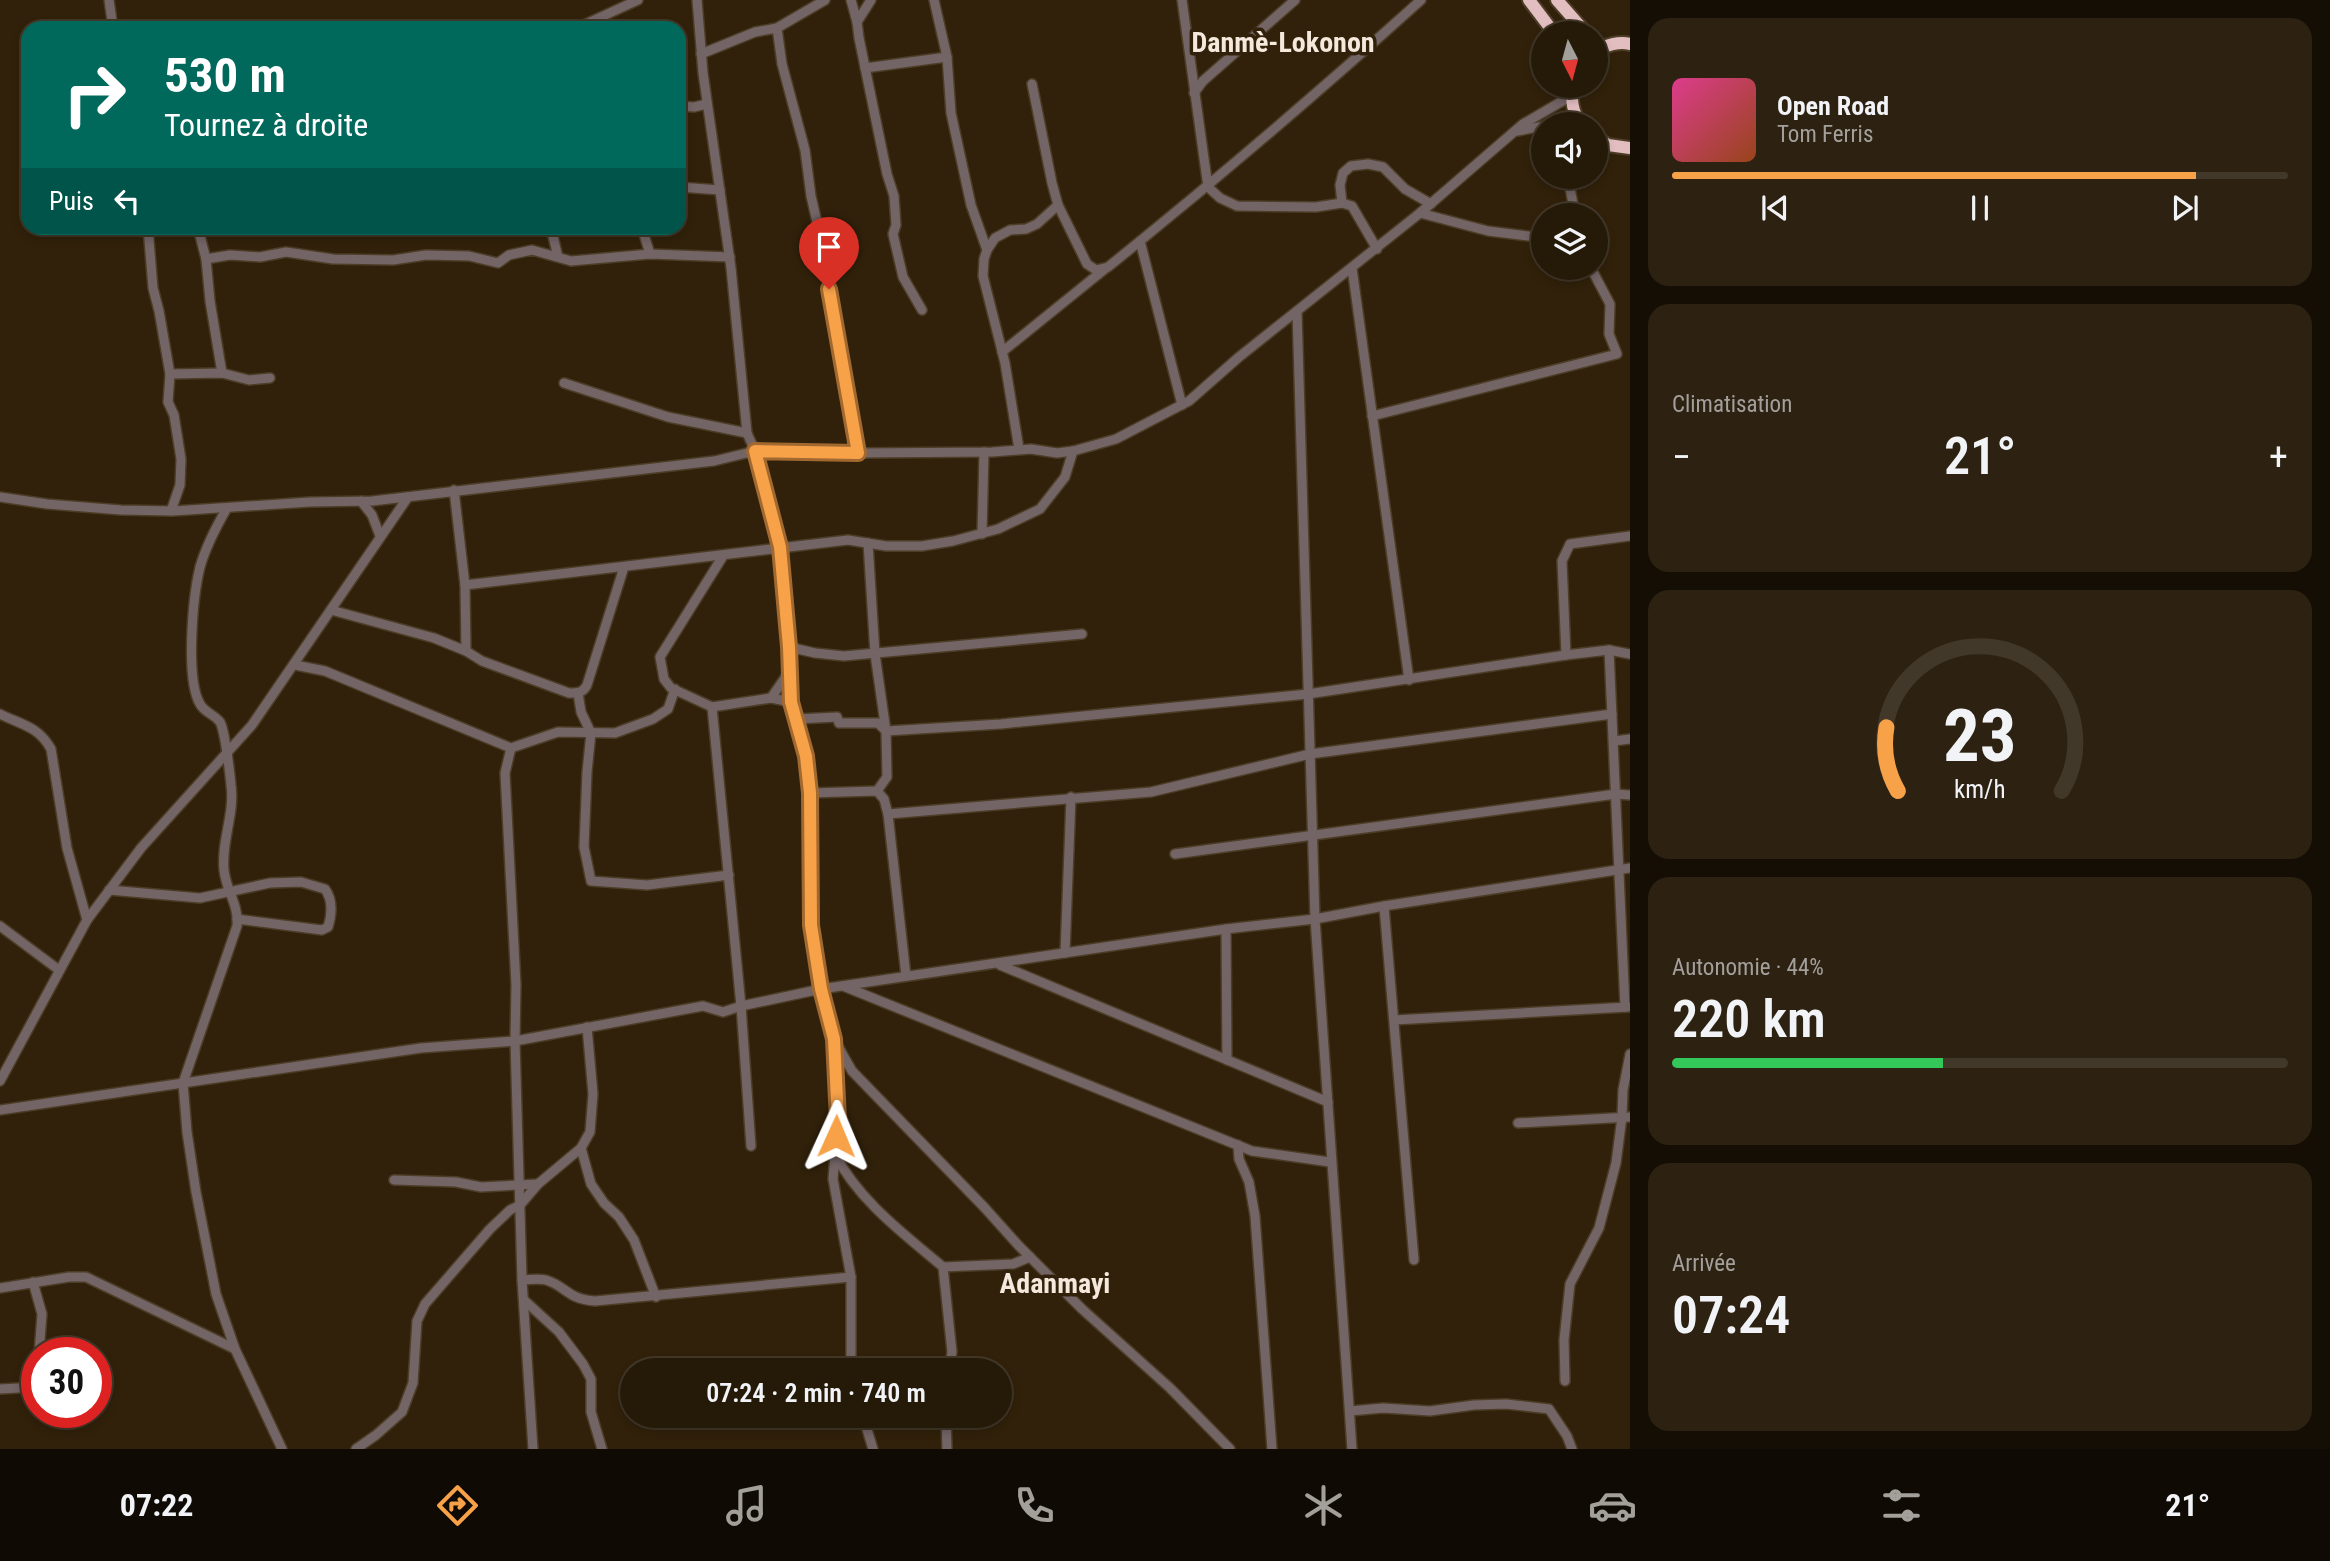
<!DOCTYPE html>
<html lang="fr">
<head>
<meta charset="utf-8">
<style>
	body { margin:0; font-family:"Roboto Condensed",sans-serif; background:#2d2212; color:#f1f3f6; height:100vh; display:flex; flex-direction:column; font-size:26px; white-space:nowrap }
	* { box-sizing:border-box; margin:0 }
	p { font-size:23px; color:#a3a09c }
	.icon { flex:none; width:38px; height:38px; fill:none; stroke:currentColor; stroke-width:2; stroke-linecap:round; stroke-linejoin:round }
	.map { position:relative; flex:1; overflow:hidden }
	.drawer { display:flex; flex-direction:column; gap:18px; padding:18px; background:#140e04; width:700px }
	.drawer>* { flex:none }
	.guide { position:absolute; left:21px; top:21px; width:665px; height:214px; border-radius:21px; box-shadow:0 4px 10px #0003,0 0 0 2px #423829; background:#00695c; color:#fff; overflow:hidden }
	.needle { width:46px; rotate:174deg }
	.tools { position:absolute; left:1531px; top:21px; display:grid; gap:14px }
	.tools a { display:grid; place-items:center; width:77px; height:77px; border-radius:50%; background:#251908; box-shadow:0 4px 10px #0003,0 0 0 2px #423829; font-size:35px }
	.speed { position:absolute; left:21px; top:1337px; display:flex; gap:14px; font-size:35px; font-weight:700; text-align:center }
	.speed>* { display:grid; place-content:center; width:91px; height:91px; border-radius:50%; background:#251908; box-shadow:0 4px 10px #0003,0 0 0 2px #423829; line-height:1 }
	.speed .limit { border:10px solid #d22; background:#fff; color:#111 }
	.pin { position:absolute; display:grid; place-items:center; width:60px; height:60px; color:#fff; margin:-72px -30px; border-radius:50% 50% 50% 0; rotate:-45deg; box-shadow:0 0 7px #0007 }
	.pin .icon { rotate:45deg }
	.me { position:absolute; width:77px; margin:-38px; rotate:1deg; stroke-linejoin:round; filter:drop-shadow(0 0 5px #0008) }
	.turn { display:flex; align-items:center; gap:24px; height:147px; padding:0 28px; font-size:32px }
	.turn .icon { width:91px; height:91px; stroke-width:2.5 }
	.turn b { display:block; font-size:49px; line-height:60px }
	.then { display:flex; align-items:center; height:66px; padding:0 28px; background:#0003; gap:14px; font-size:26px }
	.big { font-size:52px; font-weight:600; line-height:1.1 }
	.drawer .widget { flex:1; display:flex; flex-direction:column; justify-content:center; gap:10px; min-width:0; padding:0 24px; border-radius:21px; background:#2d2212 }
	.drawer .dial { align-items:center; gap:0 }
	.dial svg { height:182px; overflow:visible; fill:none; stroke:#423829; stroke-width:7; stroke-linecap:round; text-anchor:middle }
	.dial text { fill:#f1f3f6; stroke:none }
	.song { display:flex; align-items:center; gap:21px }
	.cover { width:84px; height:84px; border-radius:10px; background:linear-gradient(135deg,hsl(330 70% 55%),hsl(20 70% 35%)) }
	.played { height:7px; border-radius:4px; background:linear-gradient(90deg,#f7a149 85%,#423829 85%) }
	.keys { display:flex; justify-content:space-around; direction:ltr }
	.heat { display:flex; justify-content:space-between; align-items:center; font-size:38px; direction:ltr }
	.charge { height:10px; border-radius:5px; background:linear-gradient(90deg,#34c759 44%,#423829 0) }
	.trip { position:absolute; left:620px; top:1358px; width:392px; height:70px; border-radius:35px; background:#251908; box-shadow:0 4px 10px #0003,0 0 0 2px #423829; font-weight:600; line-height:70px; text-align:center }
	.tabs { display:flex; height:112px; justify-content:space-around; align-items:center; background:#0f0a03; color:#a3a09c }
	.tabs .icon { width:49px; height:49px }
	.tabs .current { color:#f7a149 }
	.tabs b { font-size:32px; color:#f1f3f6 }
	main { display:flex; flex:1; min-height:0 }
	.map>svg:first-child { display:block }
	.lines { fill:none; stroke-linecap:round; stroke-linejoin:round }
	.minor-casing { stroke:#4c3d27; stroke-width:12 }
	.highway-casing { stroke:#4c3d27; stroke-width:16 }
	.minor { stroke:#736466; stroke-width:9 }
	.highway { stroke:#e3bec1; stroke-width:12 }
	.route-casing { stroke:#a1692f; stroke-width:18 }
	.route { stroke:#f7a149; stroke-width:12 }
	.labels { text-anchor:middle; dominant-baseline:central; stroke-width:7; stroke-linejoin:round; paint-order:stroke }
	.quarter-label { font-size:28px; font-weight:bold; fill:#f4e9dc; stroke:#31210a }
</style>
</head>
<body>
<main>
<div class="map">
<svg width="1630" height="1449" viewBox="0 0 1630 1449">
	<rect width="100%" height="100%" fill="#31210a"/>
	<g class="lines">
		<defs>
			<g id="minor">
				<polyline points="109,0 113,28"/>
				<polyline points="697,0 703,73 731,268 747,433 755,451 780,547 789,647 791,702 806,756 810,793 811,925 821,989 834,1039 838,1120 833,1179 851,1277 851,1360 853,1370"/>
				<polyline points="851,0 857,22"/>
				<polyline points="871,0 857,22 859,38 887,174 894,196 896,225 893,234 903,277 922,310"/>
				<polyline points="934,0 947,57 951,113 971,205 987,250"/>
				<polyline points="1182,0 1208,187 1220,198 1237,206 1316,207 1342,203 1352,206 1377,249"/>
				<polyline points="577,28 638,0"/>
				<polyline points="777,28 825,0"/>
				<polyline points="701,54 755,32 777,28 782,64 805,150 811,196 820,235 858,453"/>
				<polyline points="865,68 947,57"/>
				<path d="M1032 84 1052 183 1058 205 1087 264 1096 270 1108 267C1215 181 1319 92 1421 0"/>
				<polyline points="1194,93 1203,81 1295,0"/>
				<polyline points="679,106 694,107 707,104"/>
				<polyline points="1551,124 1576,117"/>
				<polyline points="1517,131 1544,126"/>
				<polyline points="1568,177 1575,215"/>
				<polyline points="679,187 720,190"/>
				<polyline points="1342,203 1340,185 1343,173 1351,166 1368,164 1383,167 1405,189 1431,204"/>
				<polyline points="1420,213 1488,231 1544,238"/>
				<polyline points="148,228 153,288 159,311 170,374 168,402 174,415 181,459 180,485 171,511"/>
				<polyline points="198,228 206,259 210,301 222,373"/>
				<polyline points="551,228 558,257"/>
				<polyline points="642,228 650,254"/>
				<polyline points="1140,241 1182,405"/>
				<polyline points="206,259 230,255 260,257 286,252 333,259 393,260 426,255 469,256 498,263 509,255 532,250 571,261 650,254 730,257"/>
				<polyline points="1352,268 1409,680"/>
				<polyline points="1297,311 1315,919 1352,1449"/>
				<polyline points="1002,352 1106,268"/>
				<polyline points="170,374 222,373 249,380 270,378"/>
				<polyline points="564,383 668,417 747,433"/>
				<polyline points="1372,416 1617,354 1609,334 1610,304 1591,268"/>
				<polyline points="1019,449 1005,363 983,276 984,259 987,250 995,238 1010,230 1026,229 1037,224 1058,205"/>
				<polyline points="454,490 465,585 466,651"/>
				<polyline points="0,497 47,504 121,510 173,511 310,502 372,501 714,461 755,451 858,453 992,452 1031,449 1057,453 1073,451 1116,439 1189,401 1239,357 1420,213 1523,124 1571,96"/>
				<polyline points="361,501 372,515 380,536"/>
				<path d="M227 508C216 527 206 546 200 567 193 596 185 678 200 704 204 712 215 715 220 722 225 731 230 774 231 785 235 814 221 841 224 870 226 891 239 904 237 926L183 1083 187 1132 196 1192 216 1294 235 1349 282 1449"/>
				<polyline points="982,534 984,452"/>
				<polyline points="868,543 875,654 886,731 887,777 877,791"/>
				<polyline points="723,556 660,657 664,679 671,688 712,707 771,698 791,702"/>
				<polyline points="465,585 848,540 886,546 922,546 953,541 998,529 1040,509 1065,477 1073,451"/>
				<path d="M331 610 434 638 466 651 482 661 569 693C578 693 583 693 587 685L624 567"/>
				<polyline points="789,647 815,653 844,656 1082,634"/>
				<polyline points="1609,650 1625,1007"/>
				<polyline points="1566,655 1562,561 1570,544 1630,536"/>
				<polyline points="295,665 325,671 511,748 558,732 615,733 653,719 668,709 675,689"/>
				<polyline points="578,693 581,712 591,733 587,772 584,847 591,881 647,885 729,875"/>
				<polyline points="771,698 789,672"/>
				<polyline points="712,707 741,1006 751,1146"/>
				<path d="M0 714C22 725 38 726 51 749L67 848 87 920"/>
				<polyline points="797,719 837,717 839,723 878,723 886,731 1001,724 1308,694 1566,655 1609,650 1630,654"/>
				<polyline points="1614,741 1630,739"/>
				<polyline points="511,748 505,773 516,985 515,1041 522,1280 533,1449"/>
				<polyline points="810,793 877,791 884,799 888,814 906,976"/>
				<polyline points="888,814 1151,792 1310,754 1612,714"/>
				<polyline points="1175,854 1616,794 1630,795"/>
				<path d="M109 890 200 898 270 883 301 882 325 889C333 900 332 914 328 927L322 930 237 919"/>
				<polyline points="1384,906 1414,1260"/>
				<polyline points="0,926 59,970"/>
				<polyline points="1226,929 1227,1060"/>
				<polyline points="1065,953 1071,797"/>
				<polyline points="1000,965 1328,1102"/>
				<polyline points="843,986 1252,1151 1330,1162"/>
				<polyline points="1394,1020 1628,1007"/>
				<polyline points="835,1041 852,1071 984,1207 1019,1246 1082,1309 1170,1388 1230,1449"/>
				<polyline points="0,1081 87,920 141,848 252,725 408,497"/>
				<polyline points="0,1110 421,1048 515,1041 703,1006 723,1012 741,1006 821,989 1226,929 1315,919 1384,906 1630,868"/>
				<polyline points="1518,1123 1630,1117"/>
				<polyline points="1238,1145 1239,1159 1249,1182 1255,1216 1272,1449"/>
				<polyline points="581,1148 591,1184 604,1203 619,1217 634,1240 656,1297"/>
				<path d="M835 1154C858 1200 904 1234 943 1267L952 1352 949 1370"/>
				<polyline points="394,1180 456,1182 481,1187 538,1184"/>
				<polyline points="943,1267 1013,1264 1030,1257"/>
				<path d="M522 1280C530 1280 538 1278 546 1280 566 1286 567 1299 595 1301L851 1277"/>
				<polyline points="33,1282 42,1314 39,1353"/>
				<polyline points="0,1288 69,1277 86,1277 235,1349"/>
				<polyline points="524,1300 559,1332 583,1364 591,1379 591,1412 602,1449"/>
				<polyline points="37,1368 37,1371"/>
				<polyline points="1565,1381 1564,1340 1570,1284 1599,1228 1616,1163 1622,1117 1623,1090 1630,1054"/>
				<polyline points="0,1389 37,1387"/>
				<polyline points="1350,1411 1383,1408 1430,1411 1474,1405 1506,1404 1549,1409 1567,1436 1572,1449"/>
				<polyline points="863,1416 873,1449"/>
				<polyline points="946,1416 947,1449"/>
				<polyline points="356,1449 376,1435 402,1412 413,1383 417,1321 425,1304 490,1229 510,1210 520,1205 538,1184 581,1148 590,1132 593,1094 587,1027"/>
			</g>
			<g id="highway">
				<polyline points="1529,0 1554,33"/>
				<polyline points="1557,0 1586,33"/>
				<path d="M1596 51C1605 45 1620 41 1630 44"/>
				<path d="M1574 86C1570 99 1573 113 1581 124"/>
				<polyline points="1596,138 1608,145 1630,148"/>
			</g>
		</defs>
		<use href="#minor" class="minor-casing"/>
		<use href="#highway" class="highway-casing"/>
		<use href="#minor" class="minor"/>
		<use href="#highway" class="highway"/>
	</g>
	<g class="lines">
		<defs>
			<polyline id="route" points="829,289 858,453 755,451 780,547 789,647 791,702 806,756 810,793 811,925 821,989 834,1039 838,1120 836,1136"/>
		</defs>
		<use href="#route" class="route-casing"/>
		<use href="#route" class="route"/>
	</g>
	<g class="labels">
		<g class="quarter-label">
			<text x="1283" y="42">Danmè-Lokonon</text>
			<text x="1055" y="1283">Adanmayi</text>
		</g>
	</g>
</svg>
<div class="tools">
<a><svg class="needle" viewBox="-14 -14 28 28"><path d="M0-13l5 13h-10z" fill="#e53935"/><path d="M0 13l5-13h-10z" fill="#a3a09c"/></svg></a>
<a><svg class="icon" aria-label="sound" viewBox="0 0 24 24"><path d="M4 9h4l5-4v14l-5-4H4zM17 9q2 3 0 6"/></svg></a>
<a><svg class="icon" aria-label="layers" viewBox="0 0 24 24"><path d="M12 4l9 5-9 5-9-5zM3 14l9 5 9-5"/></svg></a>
</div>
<div class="speed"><div class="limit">30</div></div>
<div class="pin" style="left:829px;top:289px;background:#d93025"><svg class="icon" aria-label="arrive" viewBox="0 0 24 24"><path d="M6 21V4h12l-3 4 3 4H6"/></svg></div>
<svg class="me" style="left:836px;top:1136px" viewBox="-20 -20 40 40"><path d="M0-17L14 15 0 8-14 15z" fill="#f7a149" stroke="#fff" stroke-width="4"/></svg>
<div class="trip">07:24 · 2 min · 740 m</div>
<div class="guide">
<div class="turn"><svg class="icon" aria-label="right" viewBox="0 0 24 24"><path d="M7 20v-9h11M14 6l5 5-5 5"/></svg><div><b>530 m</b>Tournez à droite</div></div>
<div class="then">Puis<svg class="icon" aria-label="left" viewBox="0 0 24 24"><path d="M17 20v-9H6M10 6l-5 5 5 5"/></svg></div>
</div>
</div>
<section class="drawer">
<div class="widget">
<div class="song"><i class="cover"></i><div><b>Open Road</b><p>Tom Ferris</p></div></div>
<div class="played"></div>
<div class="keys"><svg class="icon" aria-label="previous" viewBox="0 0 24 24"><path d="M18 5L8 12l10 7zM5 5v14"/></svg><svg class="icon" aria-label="pause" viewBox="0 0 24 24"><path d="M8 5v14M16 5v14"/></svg><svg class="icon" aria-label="next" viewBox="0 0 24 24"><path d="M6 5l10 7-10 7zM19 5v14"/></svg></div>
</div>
<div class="widget"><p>Climatisation</p>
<div class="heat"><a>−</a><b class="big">21°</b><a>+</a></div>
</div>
<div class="widget dial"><svg viewBox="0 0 100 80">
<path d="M14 69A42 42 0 1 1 86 69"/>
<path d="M14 69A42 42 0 0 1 9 41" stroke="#f7a149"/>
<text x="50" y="56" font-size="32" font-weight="700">23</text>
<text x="50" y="72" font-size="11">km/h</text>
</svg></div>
<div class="widget"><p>Autonomie · 44%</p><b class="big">220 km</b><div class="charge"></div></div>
<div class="widget"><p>Arrivée</p><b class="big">07:24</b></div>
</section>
</main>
<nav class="tabs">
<b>07:22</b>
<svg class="icon current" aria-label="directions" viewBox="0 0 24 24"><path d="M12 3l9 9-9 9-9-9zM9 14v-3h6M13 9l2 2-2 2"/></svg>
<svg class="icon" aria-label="music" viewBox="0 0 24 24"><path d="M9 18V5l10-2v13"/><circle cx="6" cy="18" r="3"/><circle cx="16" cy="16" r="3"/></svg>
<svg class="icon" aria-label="phone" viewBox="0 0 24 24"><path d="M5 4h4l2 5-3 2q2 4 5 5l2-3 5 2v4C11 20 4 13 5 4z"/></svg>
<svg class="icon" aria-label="climate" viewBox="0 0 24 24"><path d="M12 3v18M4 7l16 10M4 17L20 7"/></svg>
<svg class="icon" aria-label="car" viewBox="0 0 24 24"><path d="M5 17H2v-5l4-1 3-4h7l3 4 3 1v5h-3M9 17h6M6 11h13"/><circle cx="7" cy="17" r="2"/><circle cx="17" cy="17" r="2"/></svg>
<svg class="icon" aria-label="filters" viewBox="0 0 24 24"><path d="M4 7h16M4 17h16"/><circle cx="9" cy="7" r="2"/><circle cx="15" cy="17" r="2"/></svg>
<b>21°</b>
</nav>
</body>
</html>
